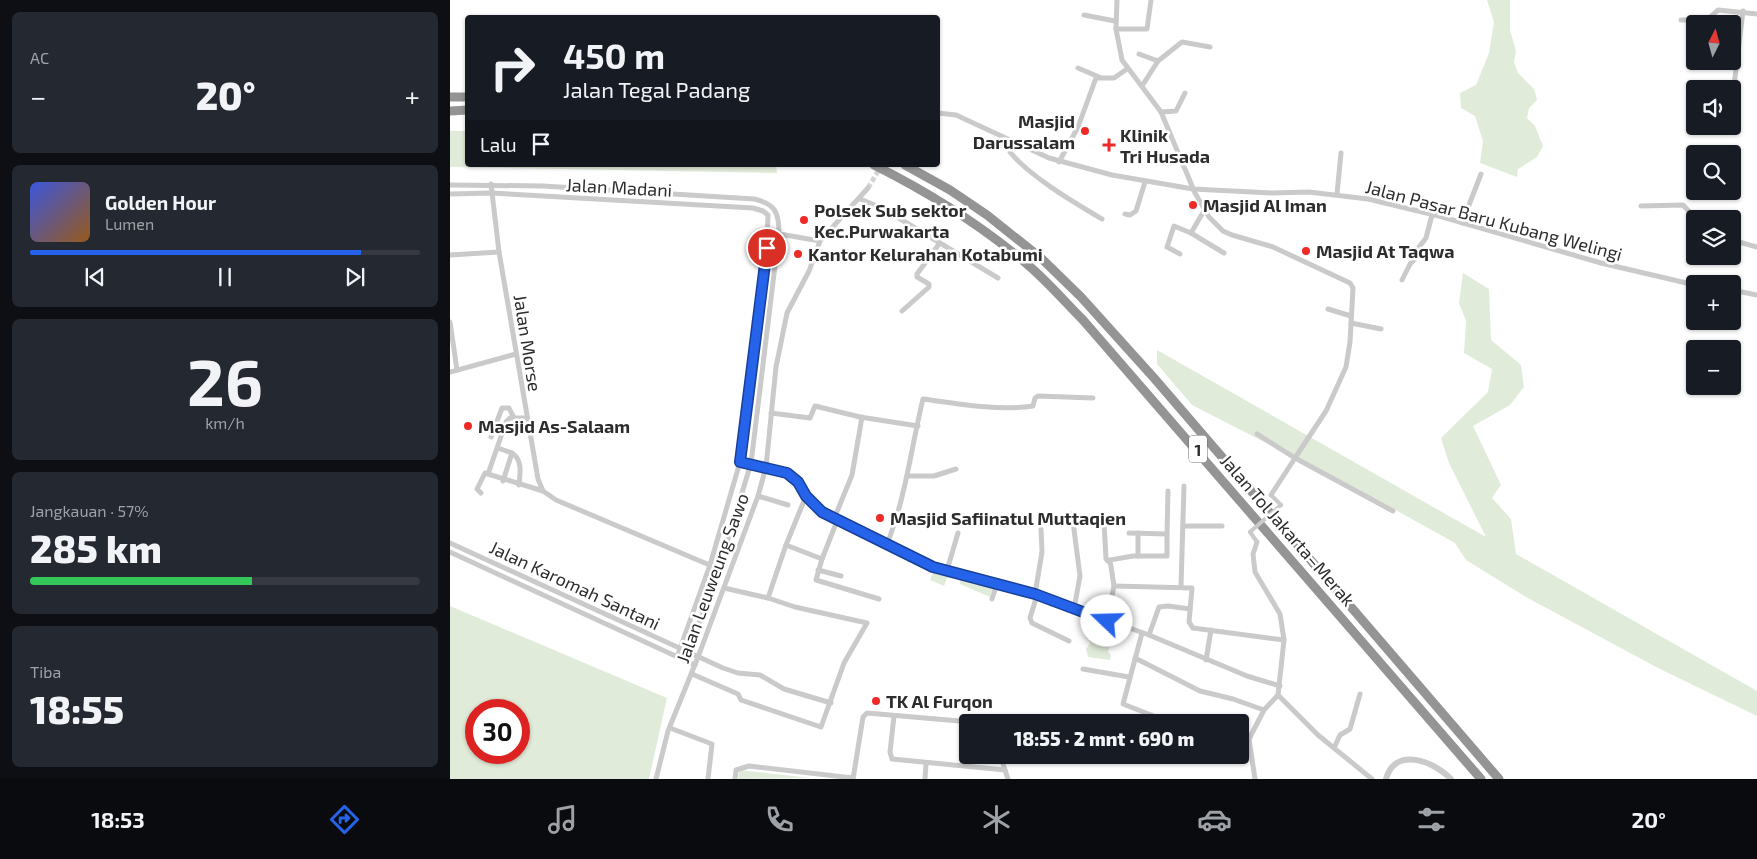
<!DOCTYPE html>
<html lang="id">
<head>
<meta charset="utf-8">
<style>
	body { margin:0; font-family:"Exo 2",sans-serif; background:#242831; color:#f1f3f6; height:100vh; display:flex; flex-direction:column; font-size:19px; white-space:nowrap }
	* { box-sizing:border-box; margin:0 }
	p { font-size:16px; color:#9ea1a6 }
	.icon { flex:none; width:28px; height:28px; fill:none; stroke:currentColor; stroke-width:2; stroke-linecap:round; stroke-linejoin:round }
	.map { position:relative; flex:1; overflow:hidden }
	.details { display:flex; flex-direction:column; gap:12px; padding:12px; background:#0d0f14; width:450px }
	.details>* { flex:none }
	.banner { position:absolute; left:15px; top:15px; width:475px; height:152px; border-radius:5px; box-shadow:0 1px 4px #0004; background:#171b24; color:#f1f3f6; overflow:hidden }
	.needle { width:32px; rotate:6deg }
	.controls { position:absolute; left:1236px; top:15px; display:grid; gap:10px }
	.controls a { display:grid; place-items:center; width:55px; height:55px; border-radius:5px; background:#171b24; box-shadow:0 1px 4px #0004; font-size:25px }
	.speed { position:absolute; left:15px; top:699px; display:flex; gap:10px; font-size:25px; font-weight:700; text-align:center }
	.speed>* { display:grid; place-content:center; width:65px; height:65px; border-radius:50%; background:#171b24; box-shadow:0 1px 4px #0004; line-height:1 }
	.speed .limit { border:8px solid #d22; background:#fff; color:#111 }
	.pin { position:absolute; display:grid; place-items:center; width:42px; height:42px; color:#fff; margin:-21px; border:2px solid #fff; border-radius:50%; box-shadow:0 1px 5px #0007 }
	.me { position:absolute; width:55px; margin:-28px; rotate:291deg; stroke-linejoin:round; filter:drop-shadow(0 0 4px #0008) }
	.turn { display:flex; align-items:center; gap:18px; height:105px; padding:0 15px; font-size:22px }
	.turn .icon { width:65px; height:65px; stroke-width:2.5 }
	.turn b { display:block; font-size:35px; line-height:42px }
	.then { display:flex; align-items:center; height:48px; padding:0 15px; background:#0003; gap:10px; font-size:19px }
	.big { font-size:38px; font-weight:800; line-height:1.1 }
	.details .widget { flex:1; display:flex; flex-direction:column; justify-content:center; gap:8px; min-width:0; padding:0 18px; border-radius:8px; background:#242831 }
	.details .dial { align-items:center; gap:0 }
	.dial b { font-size:65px; line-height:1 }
	.song { display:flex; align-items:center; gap:15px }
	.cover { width:60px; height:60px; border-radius:8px; background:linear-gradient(135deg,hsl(230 70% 55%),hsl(30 70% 35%)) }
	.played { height:5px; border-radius:2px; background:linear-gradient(90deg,#2563eb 85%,#363941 85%) }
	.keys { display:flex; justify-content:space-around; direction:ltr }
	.heat { display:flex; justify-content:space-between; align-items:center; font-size:28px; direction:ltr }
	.charge { height:8px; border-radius:4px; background:linear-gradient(90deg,#34c759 57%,#363941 0) }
	.trip { position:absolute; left:509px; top:714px; width:290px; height:50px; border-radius:5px; background:#171b24; box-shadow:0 1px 4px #0004; font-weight:800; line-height:50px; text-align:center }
	.dock { display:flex; height:80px; justify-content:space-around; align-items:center; background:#090b0e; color:#9ea1a6 }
	.dock .icon { width:35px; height:35px }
	.dock .current { color:#2563eb }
	.dock b { font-size:22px; color:#f1f3f6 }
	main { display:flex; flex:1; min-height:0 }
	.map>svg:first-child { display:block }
	.green { fill:#e1ebd9; fill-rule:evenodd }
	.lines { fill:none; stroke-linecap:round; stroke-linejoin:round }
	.minor-tunnel { stroke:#d5d5d5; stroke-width:5; stroke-dasharray:5 2.5; stroke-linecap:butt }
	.pedestrian { stroke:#cacaca; stroke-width:4 }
	.minor { stroke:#cacaca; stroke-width:5 }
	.tertiary { stroke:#cacaca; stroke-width:6 }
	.motorway { stroke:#949494; stroke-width:9 }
	.pedestrian-bridge { stroke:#cacaca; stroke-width:4 }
	.route-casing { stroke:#184099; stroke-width:12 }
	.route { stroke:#2563eb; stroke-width:9 }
	.poi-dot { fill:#ed2a26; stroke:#fff; stroke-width:2 }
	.labels { text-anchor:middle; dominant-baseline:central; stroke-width:5; stroke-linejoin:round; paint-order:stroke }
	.shield { fill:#fff; stroke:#6c6c6c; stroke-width:1 }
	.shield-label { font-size:16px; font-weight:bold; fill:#2d2d2d }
	.poi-label { font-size:18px; font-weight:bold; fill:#2d2d2d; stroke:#fff; text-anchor:start }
	.street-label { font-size:18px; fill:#2d2d2d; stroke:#fff }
</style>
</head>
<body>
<main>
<section class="details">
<div class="widget"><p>AC</p>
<div class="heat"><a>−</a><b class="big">20°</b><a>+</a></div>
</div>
<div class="widget">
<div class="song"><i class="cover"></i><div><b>Golden Hour</b><p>Lumen</p></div></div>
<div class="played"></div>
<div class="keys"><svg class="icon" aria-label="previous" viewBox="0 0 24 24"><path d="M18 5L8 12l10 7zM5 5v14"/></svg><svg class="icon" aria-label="pause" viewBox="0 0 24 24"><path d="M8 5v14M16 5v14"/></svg><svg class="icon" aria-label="next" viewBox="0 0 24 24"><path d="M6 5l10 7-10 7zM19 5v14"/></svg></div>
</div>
<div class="widget dial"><b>26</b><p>km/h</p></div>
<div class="widget"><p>Jangkauan · 57%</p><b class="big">285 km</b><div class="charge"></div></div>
<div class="widget"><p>Tiba</p><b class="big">18:55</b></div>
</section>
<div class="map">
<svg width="1307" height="779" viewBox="0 0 1307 779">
	<rect width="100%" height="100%" fill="#fff"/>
	<g class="green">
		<polygon points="1037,0 1060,0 1060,30 1066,51 1064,62 1068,73 1084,89 1087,100 1079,108 1077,118 1085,126 1093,146 1087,157 1068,169 1067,177 1030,163 1033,141 1025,116 1011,108 1010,93 1026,85 1039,53 1044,22"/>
		<polygon points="0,131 17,131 18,165 326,165 327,173 0,167"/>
		<polygon points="1013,273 1039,289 1041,340 1071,365 1074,387 1060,405 1023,426 1051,485 1042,498 1061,519 1066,554 1307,691 1307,716 1208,668 1076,597 1016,560 1005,543 933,503 742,405 707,364 707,350 1036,537 999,463 991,438 1038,392 1042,369 1014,353 1016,321 1009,303"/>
		<polygon points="484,569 544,585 540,597 510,584 510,579 497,578 494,586 480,580"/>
		<path d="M0 606 217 698 199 779H0ZM26 710H69V752H26Z"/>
		<polygon points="641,618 665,627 658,652 661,655 660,660 638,657 636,649 640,643 635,636"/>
		<polygon points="289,770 361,778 288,779"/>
	</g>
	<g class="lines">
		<polyline class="minor-tunnel" points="418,188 430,168"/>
		<g class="pedestrian">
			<polyline points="821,495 831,505"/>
			<polyline points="800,532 807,542"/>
		</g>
		<g class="minor">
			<polyline points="667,0 666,29 672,60 711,112 745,193 759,217 773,231 782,235 823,247 900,283 903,288 900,342 896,367 876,411 845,458 807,434"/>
			<polyline points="634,15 665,21"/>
			<polyline points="1231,20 1257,20 1268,10 1307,14"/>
			<polyline points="666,29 697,29 701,0"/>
			<polyline points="689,54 708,61 692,86"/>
			<polyline points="708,61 732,42 760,47"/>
			<polyline points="628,68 649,77"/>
			<polyline points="1283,94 1293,11"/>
			<polyline points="711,112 726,111 735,93"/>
			<polyline points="488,113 506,115 599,158 662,175 743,189 822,193 859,192 918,199 989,216 1151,263 1245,285"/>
			<path d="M565 144 560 152C579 176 625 203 652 219"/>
			<polyline points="609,162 628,127 646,78 664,78 677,69"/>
			<polyline points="41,184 49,252 88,479 93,491 106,500 269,569"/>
			<path d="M0 185 93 186 304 199C325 204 329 212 329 233L301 463 269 569 238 652"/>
			<polyline points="0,194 42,193 303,208 313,211 318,215 316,265 290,462 260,565 227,657"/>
			<polyline points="887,194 891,153"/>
			<polyline points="410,199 432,208 548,278"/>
			<polyline points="1191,206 1233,205 1246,219"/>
			<polyline points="675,214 680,215 686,211 695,182"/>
			<polyline points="982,215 976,238 969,247 968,256 983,258"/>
			<polyline points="1012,223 1031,174"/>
			<polyline points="318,232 370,241"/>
			<polyline points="741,233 774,253"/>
			<polyline points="1282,240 1307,247"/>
			<polyline points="730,254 717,247 724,226 741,233 755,209"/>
			<polyline points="0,255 49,252"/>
			<polyline points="952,280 960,264 968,256"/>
			<polyline points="1282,290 1307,295"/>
			<polyline points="878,309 901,316"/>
			<polyline points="452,311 479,287 479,284 467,277 467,274 489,244"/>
			<polyline points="0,322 7,370"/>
			<polyline points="901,323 931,329"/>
			<polyline points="0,372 66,354"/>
			<polyline points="321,413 360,418 365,406 410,417 468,426"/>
			<polyline points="41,437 52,408 59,408 64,418"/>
			<polyline points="48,448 62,453 53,481"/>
			<path d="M62 453C73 460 70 474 69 485"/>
			<polyline points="290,462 337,473 348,482 356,496 372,512 483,567 585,594 699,635 797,676 830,686"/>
			<polyline points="38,474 56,422 60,418 76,418"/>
			<polyline points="459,476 484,476 506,469"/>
			<polyline points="31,493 27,489 35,473 93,491"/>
			<polyline points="821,495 845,458 943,511"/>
			<polyline points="308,496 338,505"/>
			<polyline points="356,496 336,545 372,559 366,580 429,599"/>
			<polyline points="622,514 630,576 624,609"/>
			<polyline points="384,519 402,475 412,417"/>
			<polyline points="654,523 656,559 659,562"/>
			<polyline points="733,526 772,526"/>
			<polyline points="688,533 688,556"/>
			<polyline points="717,534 718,491"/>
			<polyline points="0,543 273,668 288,673 310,675 334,689 381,703"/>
			<path d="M437 544C456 497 461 448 473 399 509 404 547 411 583 406L585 398 588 396 643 398"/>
			<polyline points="0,552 245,665"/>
			<polyline points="372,559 387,521"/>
			<polyline points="368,570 391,576"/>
			<polyline points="497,570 508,533"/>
			<polyline points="664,586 742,588 739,622 743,628 834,640"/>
			<polyline points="731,586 734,486"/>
			<polyline points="274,588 318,598 336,545"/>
			<polyline points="585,594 592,552 591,529"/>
			<polyline points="587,595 580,618 582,623 619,641"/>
			<polyline points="542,599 547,584"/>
			<polyline points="657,621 664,586 660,560 683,556 717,556 717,534 679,533"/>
			<polyline points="692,633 673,704 719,722"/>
			<polyline points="699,635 709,607 718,606 740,609"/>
			<polyline points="685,658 750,691 783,699 814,710"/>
			<polyline points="756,660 761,630"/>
			<polyline points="633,669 679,677"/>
			<polyline points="242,674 288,694 291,700 371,727 394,663 417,623 345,607 318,598"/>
			<polyline points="828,695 868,735 922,779"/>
			<polyline points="444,716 440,752 442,759 555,770"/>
			<polyline points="220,728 262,744 258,779"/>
			<polyline points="790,737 799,739"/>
			<polyline points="884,748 890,735 900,729 910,694"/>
			<polyline points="550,755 558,779"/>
			<polyline points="206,779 218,731 248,657 308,496 316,467 326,367 337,313 359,271 370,241 418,188"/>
			<polyline points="285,779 286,770 299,766 403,778"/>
			<polyline points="403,779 413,717 417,713 521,722"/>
			<polyline points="475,779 476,764"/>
			<polyline points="805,779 799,739 814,710 828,695 834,640 830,614 805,572 803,554 807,542"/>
		</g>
		<path class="tertiary" d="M936 779C945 746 984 761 1001 779"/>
		<g class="motorway">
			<polyline points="0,97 18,97"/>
			<polyline points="0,111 18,110"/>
			<path d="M424 165C480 193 531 225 578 265 598 282 615 302 633 320L1031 779"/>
			<polyline points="455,165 500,190 537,215 591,258 631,297 704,378 1049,779"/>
		</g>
		<polyline class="pedestrian-bridge" points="800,532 831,505"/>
	</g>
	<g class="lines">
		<defs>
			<polyline id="route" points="317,248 290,462 337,473 348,482 356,496 372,512 483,567 585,594 657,621"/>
		</defs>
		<use href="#route" class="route-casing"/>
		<use href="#route" class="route"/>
	</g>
	<g class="poi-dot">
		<circle cx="635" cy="131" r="5"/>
		<path d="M656.5 137.5h5v5h5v5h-5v5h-5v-5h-5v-5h5z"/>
		<circle cx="743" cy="205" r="5"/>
		<circle cx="354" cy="220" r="5"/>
		<circle cx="856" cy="251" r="5"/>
		<circle cx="348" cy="254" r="5"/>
		<circle cx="18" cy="426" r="5"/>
		<circle cx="430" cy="518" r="5"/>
		<circle cx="426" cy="701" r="5"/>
	</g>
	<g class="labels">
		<rect class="shield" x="739" y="435.5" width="18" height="27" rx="4"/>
		<g class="shield-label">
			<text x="748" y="449">1</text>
		</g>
		<g class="poi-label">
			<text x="625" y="121" text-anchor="end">Masjid<tspan x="625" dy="21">Darussalam</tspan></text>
			<text x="670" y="135">Klinik<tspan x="670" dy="21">Tri Husada</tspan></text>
			<text x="753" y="205">Masjid Al Iman</text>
			<text x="364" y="210">Polsek Sub sektor<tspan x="364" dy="21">Kec.Purwakarta</tspan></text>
			<text x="866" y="251">Masjid At Taqwa</text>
			<text x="358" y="254">Kantor Kelurahan Kotabumi</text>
			<text x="28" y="426">Masjid As-Salaam</text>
			<text x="440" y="518">Masjid Safiinatul Muttaqien</text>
			<text x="436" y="701">TK Al Furqon</text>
		</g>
		<g class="street-label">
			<text transform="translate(169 187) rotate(3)">Jalan Madani</text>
			<text transform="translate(1044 220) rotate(15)">Jalan Pasar Baru Kubang Welingi</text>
			<text transform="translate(78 343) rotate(81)">Jalan Morse</text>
			<text transform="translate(838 530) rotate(49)">Jalan Tol Jakarta–Merak</text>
			<text transform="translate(262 578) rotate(-70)">Jalan Leuweung Sawo</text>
			<text transform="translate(125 585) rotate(25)">Jalan Karomah Santani</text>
		</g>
	</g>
</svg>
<div class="controls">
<a><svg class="needle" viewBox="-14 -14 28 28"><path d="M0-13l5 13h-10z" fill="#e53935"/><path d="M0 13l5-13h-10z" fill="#9ea1a6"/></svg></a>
<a><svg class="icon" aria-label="sound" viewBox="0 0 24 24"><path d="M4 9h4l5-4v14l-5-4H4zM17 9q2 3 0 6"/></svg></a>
<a><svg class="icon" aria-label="search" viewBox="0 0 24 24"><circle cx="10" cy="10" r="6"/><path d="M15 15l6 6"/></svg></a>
<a><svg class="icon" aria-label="layers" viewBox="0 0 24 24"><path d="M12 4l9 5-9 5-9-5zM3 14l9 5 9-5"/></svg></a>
<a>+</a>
<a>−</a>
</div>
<div class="speed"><div class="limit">30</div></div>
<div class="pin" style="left:317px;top:248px;background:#d93025"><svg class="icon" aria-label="arrive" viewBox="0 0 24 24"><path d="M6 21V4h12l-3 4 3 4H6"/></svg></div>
<svg class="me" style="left:657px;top:621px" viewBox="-20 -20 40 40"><circle r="19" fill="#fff"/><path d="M0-13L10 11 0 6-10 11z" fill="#2563eb"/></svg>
<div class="trip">18:55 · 2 mnt · 690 m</div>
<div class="banner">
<div class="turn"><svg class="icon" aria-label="right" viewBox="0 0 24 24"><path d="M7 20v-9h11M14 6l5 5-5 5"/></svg><div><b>450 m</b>Jalan Tegal Padang</div></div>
<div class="then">Lalu<svg class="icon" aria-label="arrive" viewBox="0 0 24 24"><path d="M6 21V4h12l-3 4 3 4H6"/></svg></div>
</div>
</div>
</main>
<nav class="dock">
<b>18:53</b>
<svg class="icon current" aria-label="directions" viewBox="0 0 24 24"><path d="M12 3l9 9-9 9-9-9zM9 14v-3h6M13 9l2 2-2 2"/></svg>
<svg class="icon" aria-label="music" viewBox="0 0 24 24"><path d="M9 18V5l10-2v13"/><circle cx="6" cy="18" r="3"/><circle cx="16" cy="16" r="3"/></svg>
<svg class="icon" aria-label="phone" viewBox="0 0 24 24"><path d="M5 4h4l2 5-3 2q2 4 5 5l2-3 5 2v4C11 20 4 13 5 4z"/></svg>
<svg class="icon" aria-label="climate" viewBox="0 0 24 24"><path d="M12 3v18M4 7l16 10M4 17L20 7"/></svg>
<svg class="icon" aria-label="car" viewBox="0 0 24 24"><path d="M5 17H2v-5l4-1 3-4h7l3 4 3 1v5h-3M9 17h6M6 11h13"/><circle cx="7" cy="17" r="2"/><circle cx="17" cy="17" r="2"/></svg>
<svg class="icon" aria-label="filters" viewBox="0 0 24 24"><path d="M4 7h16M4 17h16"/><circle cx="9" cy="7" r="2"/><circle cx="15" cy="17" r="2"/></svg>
<b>20°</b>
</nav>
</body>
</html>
